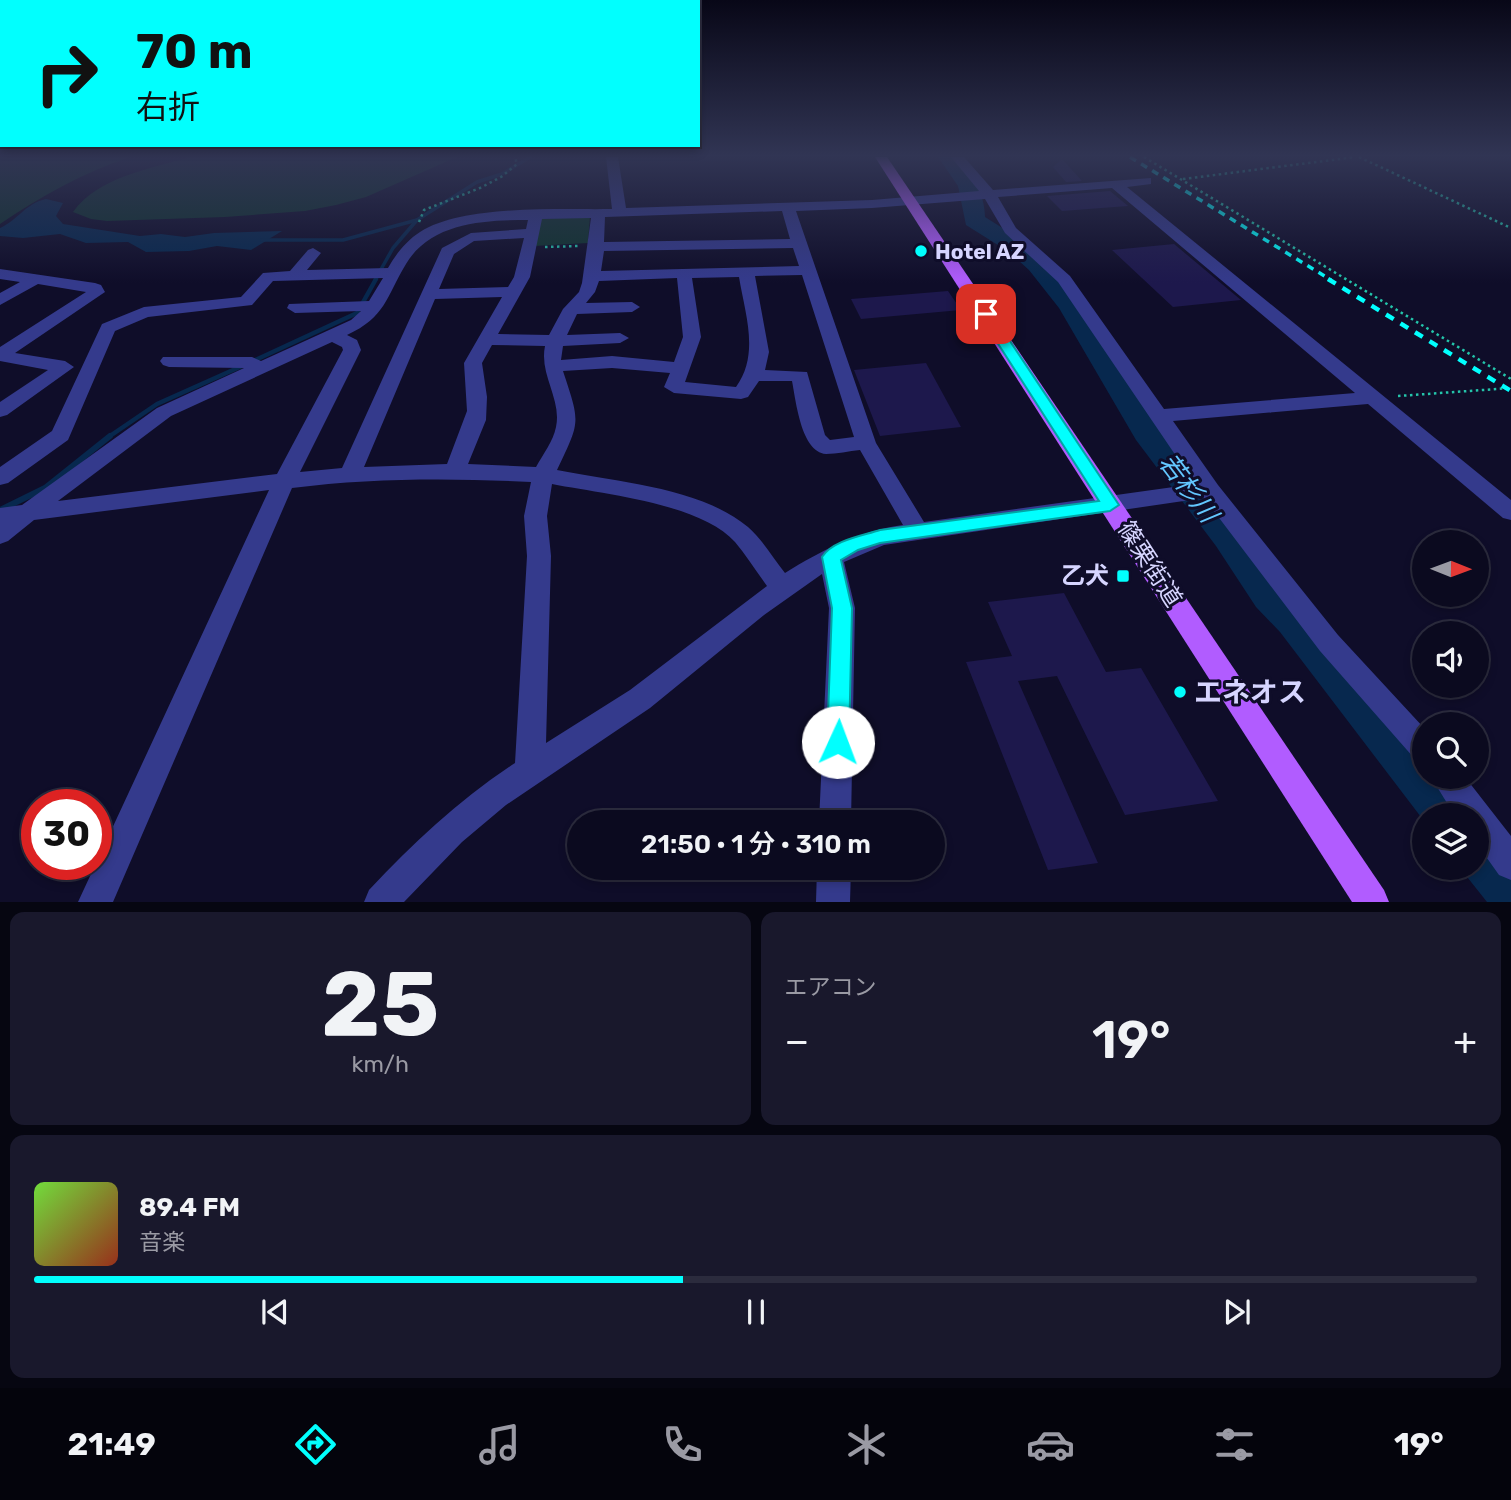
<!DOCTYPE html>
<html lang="ja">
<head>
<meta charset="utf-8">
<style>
	body { margin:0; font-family:Rubik,"Noto Sans JP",sans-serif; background:#19182c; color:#f1f3f6; height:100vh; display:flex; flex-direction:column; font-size:26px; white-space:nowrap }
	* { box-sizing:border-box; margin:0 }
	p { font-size:23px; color:#9a9aa4 }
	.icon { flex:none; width:38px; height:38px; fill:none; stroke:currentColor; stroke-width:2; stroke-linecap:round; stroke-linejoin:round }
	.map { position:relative; height:902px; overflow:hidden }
	.panel { display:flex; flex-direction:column; gap:10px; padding:10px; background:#060611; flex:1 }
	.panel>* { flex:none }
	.banner { position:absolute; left:0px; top:0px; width:700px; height:147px; box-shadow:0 4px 10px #0003,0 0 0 2px #2b2b3d; background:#01fffe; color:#111; overflow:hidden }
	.needle { width:46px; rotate:91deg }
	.tools { position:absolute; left:1412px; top:530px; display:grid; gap:14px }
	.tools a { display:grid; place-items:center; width:77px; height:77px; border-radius:50%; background:#0b0a1f; box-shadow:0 4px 10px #0003,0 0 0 2px #2b2b3d; font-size:35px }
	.speed { position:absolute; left:21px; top:789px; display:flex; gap:14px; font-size:35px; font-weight:700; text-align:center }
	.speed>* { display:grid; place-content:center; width:91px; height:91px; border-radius:50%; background:#0b0a1f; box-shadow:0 4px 10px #0003,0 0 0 2px #2b2b3d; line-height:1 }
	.speed .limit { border:10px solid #d22; background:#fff; color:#111 }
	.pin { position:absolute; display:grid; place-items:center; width:60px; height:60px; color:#fff; margin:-30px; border-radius:14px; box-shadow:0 4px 10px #0006 }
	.me { position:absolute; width:77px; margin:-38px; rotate:2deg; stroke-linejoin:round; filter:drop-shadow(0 0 5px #0008) }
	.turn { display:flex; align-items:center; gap:24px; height:147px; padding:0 21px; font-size:32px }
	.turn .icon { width:91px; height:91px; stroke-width:2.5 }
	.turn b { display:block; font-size:49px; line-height:60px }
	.big { font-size:52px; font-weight:600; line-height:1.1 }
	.panel .card { flex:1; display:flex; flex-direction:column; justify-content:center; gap:10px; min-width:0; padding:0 24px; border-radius:14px; background:#19182c }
	.panel .dial { align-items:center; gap:0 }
	.dial b { font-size:91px; line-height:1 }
	.song { display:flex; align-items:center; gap:21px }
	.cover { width:84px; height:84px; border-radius:10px; background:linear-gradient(135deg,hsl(100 70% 55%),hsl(10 70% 35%)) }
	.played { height:7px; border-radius:4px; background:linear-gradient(90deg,#01fffe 45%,#2b2b3d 45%) }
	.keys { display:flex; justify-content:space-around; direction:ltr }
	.heat { display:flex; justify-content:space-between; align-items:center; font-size:38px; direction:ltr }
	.panel .tiles { flex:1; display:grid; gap:10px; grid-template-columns:1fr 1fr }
	.card:last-child { grid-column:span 2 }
	.trip { position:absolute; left:567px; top:810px; width:378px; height:70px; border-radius:35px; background:#0b0a1f; box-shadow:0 4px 10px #0003,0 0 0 2px #2b2b3d; font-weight:600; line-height:70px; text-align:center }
	.tabs { display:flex; height:112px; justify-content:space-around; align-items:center; background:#04040c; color:#9a9aa4 }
	.tabs .icon { width:49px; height:49px }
	.tabs .on { color:#01fffe }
	.tabs b { font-size:32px; color:#f1f3f6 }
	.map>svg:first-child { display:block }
	.green { fill:#10332e }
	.water { fill:#07284e }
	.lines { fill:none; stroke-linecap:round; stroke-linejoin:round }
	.stream-far2 { stroke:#07284e; stroke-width:3.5 }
	.stream-far1 { stroke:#07284e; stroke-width:4.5 }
	.stream { stroke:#07284e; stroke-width:6 }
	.river { fill:#07284e; fill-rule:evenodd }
	.building { fill:#1d184c }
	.path { stroke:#24c4aa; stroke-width:2.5; stroke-dasharray:2.5 3.5; stroke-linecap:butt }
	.minor { fill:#343a8c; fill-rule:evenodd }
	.major { fill:#b15cff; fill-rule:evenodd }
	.rail-far1 { stroke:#01fffe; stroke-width:3.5; stroke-dasharray:7 6; stroke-linecap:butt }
	.rail { stroke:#01fffe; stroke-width:4.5; stroke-dasharray:9 8; stroke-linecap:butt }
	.route { fill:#01fffe; stroke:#01a6a5; stroke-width:2 }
	.poi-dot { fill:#01fffe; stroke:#0f0d29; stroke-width:2.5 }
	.labels { text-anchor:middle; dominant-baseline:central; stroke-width:6; stroke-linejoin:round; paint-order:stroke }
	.far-poi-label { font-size:21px; font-weight:bold; fill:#d6d5ff; stroke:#0f0d29; text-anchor:start }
	.street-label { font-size:24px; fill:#d6d5ff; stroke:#0f0d29 }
	.poi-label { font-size:24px; font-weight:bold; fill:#d6d5ff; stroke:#0f0d29; text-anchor:end }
	.water-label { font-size:26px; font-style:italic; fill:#63c7ff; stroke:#0f0d29 }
	.near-poi-label { font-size:28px; font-weight:bold; fill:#d6d5ff; stroke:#0f0d29; text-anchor:start }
</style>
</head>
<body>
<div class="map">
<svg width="1511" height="902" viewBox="0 0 1511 902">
	<rect width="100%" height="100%" fill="#0f0d29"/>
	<g class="green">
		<path d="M0 157H130C83 173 41 196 0 224Z"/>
		<path d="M190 157H457L366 197 336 205 305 211 225 217 107 221 91 219 73 212C99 176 151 169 190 157Z"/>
		<polygon points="590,216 588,243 534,246 539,219"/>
	</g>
	<path class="water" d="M46 199 63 203 56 216 63 224 140 236 161 234 185 237 214 233 282 231 251 250 217 246 189 251 146 252 128 242 86 243 60 234 23 238 0 236V228C18 220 26 203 46 199Z"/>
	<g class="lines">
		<g class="stream-far2">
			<polyline points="262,240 343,240 417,220 477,182 502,174 530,157"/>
			<polyline points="375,280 393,248 417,220"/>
		</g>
		<g class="stream-far1">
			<polyline points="251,362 357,313 376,279"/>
			<polyline points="107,438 157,404 242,366"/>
		</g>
		<polyline class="stream" points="0,510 45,488 110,436"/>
		<g class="river">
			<path d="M938 157H957C972 174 985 194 985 217L1025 242 1045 260 1079 300 1159 427 1240 528 1282 585 1308 610 1424 749V777H1448L1467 799 1474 816H1424V821L1280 632 1256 607 1216 546 1136 440 1059 308 1029 270 1009 252 966 225 958 186Z"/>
			<polygon points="1477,826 1494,834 1511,853 1511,902 1487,902 1460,868 1477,868"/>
		</g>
	</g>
	<g class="building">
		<polygon points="1062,159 1082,181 1066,182 1053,167"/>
		<polygon points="1110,191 1128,206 1062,211 1047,196"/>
		<polygon points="1174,244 1241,300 1173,307 1112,250"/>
		<polygon points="948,291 961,310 861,319 851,299"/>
		<polygon points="926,363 961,427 880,436 854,370"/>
		<polygon points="1064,593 1106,672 1141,668 1218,801 1125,815 1057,676 1018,681 1098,863 1048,870 966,662 1012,656 988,602"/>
	</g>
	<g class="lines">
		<g class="path">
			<polyline points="1144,157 1511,379"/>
			<polyline points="1359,157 1511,228"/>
			<polyline points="1183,179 1355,157"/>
			<polyline points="419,222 424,210 480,188 501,177 517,164 515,157"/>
			<polyline points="545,247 579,246"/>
			<polyline points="1398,396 1511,388"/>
		</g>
		<g class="minor">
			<path d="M606 157H618L626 208 872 200 979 191 951 157H964L993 190 1151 178V184L1127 187 1511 500V520L1503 518 1368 404 1173 421 1218 485 1338 635 1424 728V762L1414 758 1320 651 1204 498 884 545 844 562 855 608 851 822H819L829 608 822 574 764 615 650 708 506 805 462 842 404 902H364L369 890C414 842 460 799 515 763L527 556 524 516 531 482C451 478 371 478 292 488L113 902H78L269 490 34 520 8 541 0 544V508L22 505 157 408 244 368 169 367 163 365 160 361 163 357H252L261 361 351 320 361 311 295 313 287 308 289 304 369 301 383 278 273 281 252 305 148 317 115 331 68 440 8 483 0 485V467L52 431 102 324 144 307 241 297 263 273 290 271 308 250 313 248 321 253 307 270 388 268C396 254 406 241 420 232 464 204 560 210 612 209ZM1112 188 1355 393 1164 409 1070 276 1016 228 998 197ZM985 199 1005 233 1058 282 1195 484 924 522 876 443 796 211 872 208ZM782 211 790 239 604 242 605 217ZM591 218 582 283 579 292 563 309 549 335 498 334 530 277 542 219ZM528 220 526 229 471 233 442 248 342 468 300 472 361 350 357 340 347 335C386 317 386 297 406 264 431 222 485 220 528 220ZM524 238 514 277 508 287 439 289 454 254 474 241ZM793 248 799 266 601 271 604 251ZM802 275 854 437 830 440 825 435 807 372 765 370 769 352 755 276ZM739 277C745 314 760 354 736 387L685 382 701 337 692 278ZM677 278 683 337 674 362 612 356 561 360 563 346 620 343 629 338 620 333 567 335 577 314 632 312 640 307 632 302 586 303 595 292 599 281ZM502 297 464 363 467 411 447 464 364 467 435 299ZM332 342 342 347 343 350 277 474 58 501 171 416ZM492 345 545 346C539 375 562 399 556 427 553 442 543 454 536 467L468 464 486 420 487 397 482 363ZM612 368 670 373 664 387 674 393 741 399 748 397 759 381H792C796 401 801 452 826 454 837 454 849 451 860 450L903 525C859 531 822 550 785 573 773 558 762 539 748 527 700 487 616 482 557 470 581 420 580 423 563 371ZM552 484C602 494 700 503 735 542 746 555 756 571 767 586L630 690 546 743 551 556 547 516Z"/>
			<polygon points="0,269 95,283 101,285 105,292 15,353 65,361 74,367 7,415 0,417 0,402 48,370 0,361 0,347 86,292 38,284 0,305 0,293 20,282 0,279"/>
			<polygon points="1431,777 1465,777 1511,836 1511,880 1499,875 1477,844 1477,816 1455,816"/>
			<polygon points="817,868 851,868 850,902 816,902"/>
		</g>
		<polygon class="major" points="875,157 887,157 1384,890 1389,902 1352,902"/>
		<polyline class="rail-far1" points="1130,157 1331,280"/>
		<polyline class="rail" points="1328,279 1511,391"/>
	</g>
	<linearGradient id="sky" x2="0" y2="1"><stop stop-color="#080717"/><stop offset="0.55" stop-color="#313554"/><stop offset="1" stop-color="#313554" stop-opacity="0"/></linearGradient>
	<rect width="1511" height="283" fill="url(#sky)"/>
	<path class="route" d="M986 310 992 314 1119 505 1110 511 880 543 858 550 841 560 852 608 849 742 846 749 838 752 830 749 827 742 832 608 822 557C833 540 862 536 880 530L1099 501 979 314Z"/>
	<g class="poi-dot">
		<circle cx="921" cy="251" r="7"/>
		<rect x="1116" y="569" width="14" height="14" rx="3.5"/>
		<circle cx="1180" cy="692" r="7"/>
	</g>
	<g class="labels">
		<g class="far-poi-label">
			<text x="935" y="251">Hotel AZ</text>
		</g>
		<g class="street-label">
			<text transform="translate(1150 564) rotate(57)">篠栗街道</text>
		</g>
		<g class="poi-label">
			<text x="1109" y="576">乙犬</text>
		</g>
		<g class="water-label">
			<text transform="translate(1188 488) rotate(53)">若杉川</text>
		</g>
		<g class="near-poi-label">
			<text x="1194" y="692">エネオス</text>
		</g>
	</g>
</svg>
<div class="tools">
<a><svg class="needle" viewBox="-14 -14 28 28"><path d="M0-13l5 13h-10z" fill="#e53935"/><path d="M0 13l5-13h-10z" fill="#9a9aa4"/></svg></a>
<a><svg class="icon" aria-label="sound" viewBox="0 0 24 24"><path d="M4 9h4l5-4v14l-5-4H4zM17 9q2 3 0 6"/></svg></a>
<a><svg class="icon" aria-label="search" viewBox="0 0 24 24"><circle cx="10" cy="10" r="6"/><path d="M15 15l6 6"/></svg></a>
<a><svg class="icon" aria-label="layers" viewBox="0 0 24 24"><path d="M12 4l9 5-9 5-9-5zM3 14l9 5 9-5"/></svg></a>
</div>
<div class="speed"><div class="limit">30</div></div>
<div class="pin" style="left:986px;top:314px;background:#d93025"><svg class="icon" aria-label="arrive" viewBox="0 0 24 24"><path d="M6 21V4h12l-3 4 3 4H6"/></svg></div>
<svg class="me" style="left:838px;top:742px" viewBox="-20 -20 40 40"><circle r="19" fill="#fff"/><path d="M0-13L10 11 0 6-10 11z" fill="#01fffe"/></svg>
<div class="trip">21:50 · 1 分 · 310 m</div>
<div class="banner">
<div class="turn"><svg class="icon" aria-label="right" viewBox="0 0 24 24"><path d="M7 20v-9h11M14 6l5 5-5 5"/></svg><div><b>70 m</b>右折</div></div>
</div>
</div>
<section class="panel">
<div class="tiles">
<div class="card dial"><b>25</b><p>km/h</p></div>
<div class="card"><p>エアコン</p>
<div class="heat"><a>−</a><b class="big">19°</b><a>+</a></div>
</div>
<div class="card">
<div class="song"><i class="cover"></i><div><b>89.4 FM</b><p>音楽</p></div></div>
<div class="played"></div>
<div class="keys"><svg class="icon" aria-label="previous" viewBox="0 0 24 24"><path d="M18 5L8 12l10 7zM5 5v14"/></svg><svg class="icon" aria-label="pause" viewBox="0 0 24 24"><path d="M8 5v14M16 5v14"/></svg><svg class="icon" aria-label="next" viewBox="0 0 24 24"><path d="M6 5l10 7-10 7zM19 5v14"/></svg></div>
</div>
</div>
</section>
<nav class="tabs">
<b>21:49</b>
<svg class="icon on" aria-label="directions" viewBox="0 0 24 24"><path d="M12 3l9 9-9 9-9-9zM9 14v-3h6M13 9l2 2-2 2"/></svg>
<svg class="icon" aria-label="music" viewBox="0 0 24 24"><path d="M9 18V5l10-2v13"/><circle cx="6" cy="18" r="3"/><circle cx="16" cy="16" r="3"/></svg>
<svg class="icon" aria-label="phone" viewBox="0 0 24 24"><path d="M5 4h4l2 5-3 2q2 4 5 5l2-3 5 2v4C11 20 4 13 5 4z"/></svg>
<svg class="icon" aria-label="climate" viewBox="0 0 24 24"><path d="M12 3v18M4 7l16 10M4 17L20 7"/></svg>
<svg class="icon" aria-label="car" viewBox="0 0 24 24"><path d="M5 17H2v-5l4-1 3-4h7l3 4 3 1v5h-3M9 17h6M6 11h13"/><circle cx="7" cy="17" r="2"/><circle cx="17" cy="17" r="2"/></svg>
<svg class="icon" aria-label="filters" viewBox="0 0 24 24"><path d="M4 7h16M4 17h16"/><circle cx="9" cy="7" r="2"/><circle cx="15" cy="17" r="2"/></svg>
<b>19°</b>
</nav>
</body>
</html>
